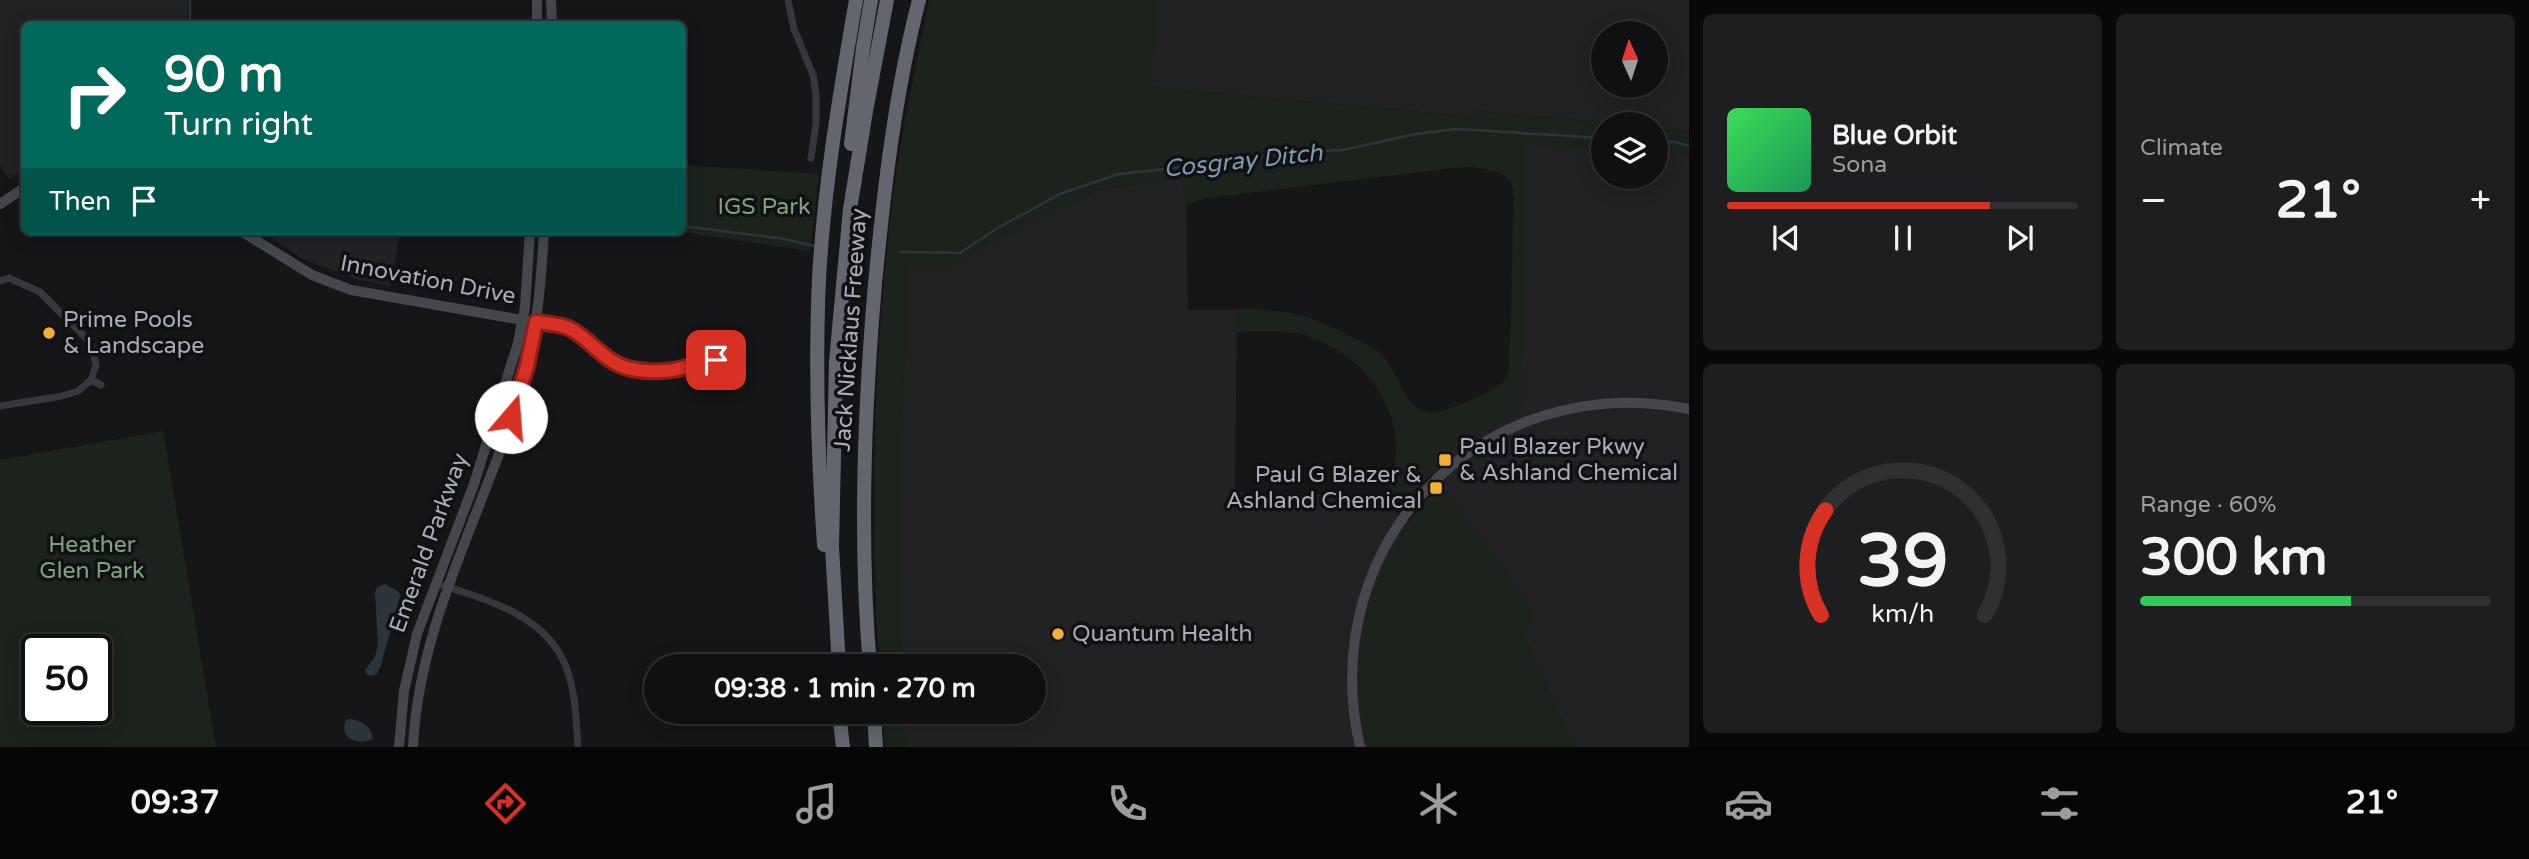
<!DOCTYPE html>
<html lang="en">
<head>
<meta charset="utf-8">
<style>
	body { margin:0; font-family:"Varela Round",sans-serif; background:#1e1e20; color:#f1f3f6; height:100vh; display:flex; flex-direction:column; font-size:26px; white-space:nowrap }
	* { box-sizing:border-box; margin:0 }
	p { font-size:23px; color:#9c9d9f }
	.icon { flex:none; width:38px; height:38px; fill:none; stroke:currentColor; stroke-width:2; stroke-linecap:round; stroke-linejoin:round }
	.map { position:relative; flex:1; overflow:hidden }
	.panel { display:flex; flex-direction:column; gap:14px; padding:14px; background:#09090a; width:840px }
	.panel>* { flex:none }
	.top-card { position:absolute; left:21px; top:21px; width:665px; height:214px; border-radius:10px; box-shadow:0 4px 18px #0003,0 0 0 2px #303032; background:#00695c; color:#fff; overflow:hidden }
	.needle { width:46px; rotate:357deg }
	.fabs { position:absolute; left:1591px; top:21px; display:grid; gap:14px }
	.fabs a { display:grid; place-items:center; width:77px; height:77px; border-radius:50%; background:#101012; box-shadow:0 4px 18px #0003,0 0 0 2px #303032; font-size:35px }
	.speed { position:absolute; left:21px; top:634px; display:flex; gap:14px; font-size:35px; font-weight:700; text-align:center }
	.speed>* { display:grid; place-content:center; width:91px; height:91px; border-radius:50%; background:#101012; box-shadow:0 4px 18px #0003,0 0 0 2px #303032; line-height:1 }
	.speed .limit { border:4px solid #111; border-radius:10px; background:#fff; color:#111 }
	.pin { position:absolute; display:grid; place-items:center; width:60px; height:60px; color:#fff; margin:-30px; border-radius:14px; box-shadow:0 4px 10px #0006 }
	.me { position:absolute; width:77px; margin:-38px; rotate:18deg; stroke-linejoin:round; filter:drop-shadow(0 0 5px #0008) }
	.turn { display:flex; align-items:center; gap:24px; height:147px; padding:0 28px; font-size:32px }
	.turn .icon { width:91px; height:91px; stroke-width:2.5 }
	.turn b { display:block; font-size:49px; line-height:60px }
	.then { display:flex; align-items:center; height:66px; padding:0 28px; background:#0003; gap:14px; font-size:26px }
	.big { font-size:52px; font-weight:700; line-height:1.1 }
	.panel .tile { flex:1; display:flex; flex-direction:column; justify-content:center; gap:10px; min-width:0; padding:0 24px; border-radius:10px; background:#1e1e20 }
	.panel .dial { align-items:center; gap:0 }
	.dial svg { height:182px; overflow:visible; fill:none; stroke:#303032; stroke-width:7; stroke-linecap:round; text-anchor:middle }
	.dial text { fill:#f1f3f6; stroke:none }
	.song { display:flex; align-items:center; gap:21px }
	.cover { width:84px; height:84px; border-radius:10px; background:linear-gradient(135deg,hsl(130 70% 55%),hsl(150 70% 35%)) }
	.played { height:7px; border-radius:4px; background:linear-gradient(90deg,#d93025 75%,#303032 75%) }
	.keys { display:flex; justify-content:space-around; direction:ltr }
	.heat { display:flex; justify-content:space-between; align-items:center; font-size:38px; direction:ltr }
	.charge { height:10px; border-radius:5px; background:linear-gradient(90deg,#34c759 60%,#303032 0) }
	.panel .tiles { flex:1; display:grid; gap:14px; grid-template-columns:repeat(2,1fr) }
	.trip { position:absolute; left:644px; top:654px; width:402px; height:70px; border-radius:35px; background:#101012; box-shadow:0 4px 18px #0003,0 0 0 2px #303032; font-weight:700; line-height:70px; text-align:center }
	.tab-bar { display:flex; height:112px; justify-content:space-around; align-items:center; background:#060607; color:#9c9d9f }
	.tab-bar .icon { width:49px; height:49px }
	.tab-bar .on { color:#d93025 }
	.tab-bar b { font-size:32px; color:#f1f3f6 }
	main { display:flex; flex:1; min-height:0 }
	.map>svg:first-child { display:block }
	.built { fill:#222225; fill-rule:evenodd }
	.green { fill:#1c231d; fill-rule:evenodd }
	.water { fill:#2c353c }
	.lines { fill:none; stroke-linecap:round; stroke-linejoin:round }
	.stream { stroke:#2c353c; stroke-width:2.5 }
	.street { stroke:#37383d; stroke-width:7 }
	.secondary { stroke:#45474d; stroke-width:10 }
	.highway { stroke:#63666e; stroke-width:14 }
	.route-casing { stroke:#8d1f18; stroke-width:18 }
	.route { stroke:#d93025; stroke-width:12 }
	.poi-dot { fill:#f2b134; stroke:#111113; stroke-width:2.5 }
	.labels { text-anchor:middle; dominant-baseline:central; stroke-width:7; stroke-linejoin:round; paint-order:stroke }
	.park-label { font-size:23px; fill:#7fa381; stroke:#111113 }
	.street-label { font-size:23px; fill:#a8adb8; stroke:#111113 }
	.poi-label { font-size:23px; fill:#a8adb8; stroke:#111113; text-anchor:start }
	.water-label { font-size:24px; font-style:italic; fill:#7f9bb3; stroke:#111113 }
</style>
</head>
<body>
<main>
<div class="map">
<svg width="1689" height="747" viewBox="0 0 1689 747">
	<rect width="100%" height="100%" fill="#161618"/>
	<g class="built">
		<polygon points="0,0 188,0 187,24 24,24 24,169 9,179 0,165"/>
		<path d="M1156 0H1689V131L1656 128V124H1619L1477 111 1476 117 1150 87ZM1603 33H1656V86H1603Z"/>
		<polygon points="1525,143 1603,148 1603,177 1656,177 1656,151 1680,153 1689,156 1689,747 1574,747 1524,635 1440,484 1431,475 1470,441 1520,412"/>
		<polygon points="1182,177 1186,205 1188,310 1237,310 1235,492 1364,495 1409,521 1363,727 1368,747 908,747 903,712 1034,712 1034,667 901,667 897,520 909,265 950,266 1050,211 1098,190"/>
		<polygon points="262,231 400,231 391,286 356,279 301,258"/>
	</g>
	<g class="green">
		<path d="M929 0H1156L1151 87 1475 117 1476 111 1619 124H1603V148L1525 144 1520 412 1470 441 1431 475 1395 513 1383 506C1390 485 1397 464 1396 442 1394 390 1346 343 1296 333 1277 330 1256 331 1236 332L1237 310C1286 309 1305 313 1350 336 1363 342 1376 348 1385 359 1399 375 1404 408 1428 412 1441 415 1498 391 1505 379 1507 376 1507 373 1509 369L1514 197C1513 193 1513 188 1512 184 1506 169 1476 167 1462 167L1206 198 1186 205 1182 177 1098 190 1050 211 950 266H909L897 520 901 667H879C869 499 874 329 898 162 906 108 919 54 929 0Z"/>
		<polygon points="1656,128 1689,131 1689,156 1680,153 1656,151"/>
		<polygon points="683,165 819,174 810,251 675,231 682,231"/>
		<path d="M163 431 216 747H0V460ZM96 649V709H37V649Z"/>
		<path d="M1440 484 1535 612 1524 635 1574 747H1368C1342 647 1372 558 1440 484Z"/>
		<polygon points="882,712 903,712 908,747 885,747"/>
	</g>
	<g class="water">
		<polygon points="385,584 399,592 400,596 381,665 377,674 371,676 366,674 365,670 375,657 378,644 375,593 377,587"/>
		<path d="M351 719C363 722 371 726 373 739 358 746 338 738 346 720Z"/>
	</g>
	<g class="lines">
		<g class="stream">
			<polyline points="190,0 190,24"/>
			<polyline points="1656,141 1675,142 1689,146"/>
			<polyline points="682,226 779,238 816,246"/>
			<polyline points="900,252 960,253 996,229 1060,194 1119,174 1231,162 1283,153 1343,150 1416,134 1456,129 1603,138"/>
		</g>
		<g class="street">
			<polyline points="788,0 794,29 813,75 816,94 816,124 811,158"/>
			<polyline points="0,281 9,278 40,292 85,337 92,348 96,365 91,380"/>
			<path d="M536 322C549 324 564 324 574 331 587 339 597 351 609 359 631 375 671 374 695 364"/>
			<circle cx="704" cy="359" r="11"/>
			<polyline points="91,380 101,385"/>
			<polyline points="0,406 62,396 78,391 91,380"/>
			<path d="M435 583C484 599 546 614 566 667 576 692 576 721 578 747"/>
		</g>
		<g class="secondary">
			<polyline points="537,0 537,24"/>
			<polyline points="551,0 552,24"/>
			<polyline points="0,204 24,188"/>
			<polyline points="241,231 312,275 351,290 528,321"/>
			<polyline points="399,747 404,691 417,634 474,484 518,343 525,307 530,231"/>
			<path d="M413 747C419 618 488 504 523 383 537 333 541 283 544 231"/>
			<path d="M1360 747C1313 543 1484 367 1689 409"/>
		</g>
		<g class="highway">
			<polyline points="851,144 863,48 871,0"/>
			<path d="M824 545C818 457 815 367 819 279 824 186 840 92 856 0"/>
			<polyline points="839,667 832,547 836,362 850,209 866,111 887,0"/>
			<path d="M870 667C859 540 864 411 875 284 884 189 895 93 919 0"/>
			<polyline points="839,712 843,747"/>
			<polyline points="874,712 876,747"/>
		</g>
	</g>
	<g class="lines">
		<defs>
			<path id="route" d="M511 417 527 366 536 322C549 324 564 324 574 331 587 339 597 351 609 359 630 375 671 374 695 364L699 369H708L716 360"/>
		</defs>
		<use href="#route" class="route-casing"/>
		<use href="#route" class="route"/>
	</g>
	<g class="poi-dot">
		<circle cx="49" cy="333" r="7"/>
		<rect x="1438" y="453" width="14" height="14" rx="3.5"/>
		<rect x="1429" y="481" width="14" height="14" rx="3.5"/>
		<circle cx="1058" cy="634" r="7"/>
	</g>
	<g class="labels">
		<g class="park-label">
			<text x="764" y="207">IGS Park</text>
			<text x="92" y="545">Heather<tspan x="92" dy="26">Glen Park</tspan></text>
		</g>
		<g class="street-label">
			<text transform="translate(428 280) rotate(11)">Innovation Drive</text>
			<text transform="translate(851 330) rotate(-86)">Jack Nicklaus Freeway</text>
			<text transform="translate(429 543) rotate(-70)">Emerald Parkway</text>
		</g>
		<g class="poi-label">
			<text x="63" y="320">Prime Pools<tspan x="63" dy="26">&amp; Landscape</tspan></text>
			<text x="1459" y="447">Paul Blazer Pkwy<tspan x="1459" dy="26">&amp; Ashland Chemical</tspan></text>
			<text x="1422" y="475" text-anchor="end">Paul G Blazer &amp;<tspan x="1422" dy="26">Ashland Chemical</tspan></text>
			<text x="1072" y="634">Quantum Health</text>
		</g>
		<g class="water-label">
			<text transform="translate(1243 161) rotate(-6)">Cosgray Ditch</text>
		</g>
	</g>
</svg>
<div class="fabs">
<a><svg class="needle" viewBox="-14 -14 28 28"><path d="M0-13l5 13h-10z" fill="#e53935"/><path d="M0 13l5-13h-10z" fill="#9c9d9f"/></svg></a>
<a><svg class="icon" aria-label="layers" viewBox="0 0 24 24"><path d="M12 4l9 5-9 5-9-5zM3 14l9 5 9-5"/></svg></a>
</div>
<div class="speed"><div class="limit">50</div></div>
<div class="pin" style="left:716px;top:360px;background:#d93025"><svg class="icon" aria-label="arrive" viewBox="0 0 24 24"><path d="M6 21V4h12l-3 4 3 4H6"/></svg></div>
<svg class="me" style="left:511px;top:417px" viewBox="-20 -20 40 40"><circle r="19" fill="#fff"/><path d="M0-13L10 11 0 6-10 11z" fill="#d93025"/></svg>
<div class="trip">09:38 · 1 min · 270 m</div>
<div class="top-card">
<div class="turn"><svg class="icon" aria-label="right" viewBox="0 0 24 24"><path d="M7 20v-9h11M14 6l5 5-5 5"/></svg><div><b>90 m</b>Turn right</div></div>
<div class="then">Then<svg class="icon" aria-label="arrive" viewBox="0 0 24 24"><path d="M6 21V4h12l-3 4 3 4H6"/></svg></div>
</div>
</div>
<section class="panel">
<div class="tiles">
<div class="tile">
<div class="song"><i class="cover"></i><div><b>Blue Orbit</b><p>Sona</p></div></div>
<div class="played"></div>
<div class="keys"><svg class="icon" aria-label="previous" viewBox="0 0 24 24"><path d="M18 5L8 12l10 7zM5 5v14"/></svg><svg class="icon" aria-label="pause" viewBox="0 0 24 24"><path d="M8 5v14M16 5v14"/></svg><svg class="icon" aria-label="next" viewBox="0 0 24 24"><path d="M6 5l10 7-10 7zM19 5v14"/></svg></div>
</div>
<div class="tile"><p>Climate</p>
<div class="heat"><a>−</a><b class="big">21°</b><a>+</a></div>
</div>
<div class="tile dial"><svg viewBox="0 0 100 80">
<path d="M14 69A42 42 0 1 1 86 69"/>
<path d="M14 69A42 42 0 0 1 16 23" stroke="#d93025"/>
<text x="50" y="56" font-size="32" font-weight="700">39</text>
<text x="50" y="72" font-size="11">km/h</text>
</svg></div>
<div class="tile"><p>Range · 60%</p><b class="big">300 km</b><div class="charge"></div></div>
</div>
</section>
</main>
<nav class="tab-bar">
<b>09:37</b>
<svg class="icon on" aria-label="directions" viewBox="0 0 24 24"><path d="M12 3l9 9-9 9-9-9zM9 14v-3h6M13 9l2 2-2 2"/></svg>
<svg class="icon" aria-label="music" viewBox="0 0 24 24"><path d="M9 18V5l10-2v13"/><circle cx="6" cy="18" r="3"/><circle cx="16" cy="16" r="3"/></svg>
<svg class="icon" aria-label="phone" viewBox="0 0 24 24"><path d="M5 4h4l2 5-3 2q2 4 5 5l2-3 5 2v4C11 20 4 13 5 4z"/></svg>
<svg class="icon" aria-label="climate" viewBox="0 0 24 24"><path d="M12 3v18M4 7l16 10M4 17L20 7"/></svg>
<svg class="icon" aria-label="car" viewBox="0 0 24 24"><path d="M5 17H2v-5l4-1 3-4h7l3 4 3 1v5h-3M9 17h6M6 11h13"/><circle cx="7" cy="17" r="2"/><circle cx="17" cy="17" r="2"/></svg>
<svg class="icon" aria-label="filters" viewBox="0 0 24 24"><path d="M4 7h16M4 17h16"/><circle cx="9" cy="7" r="2"/><circle cx="15" cy="17" r="2"/></svg>
<b>21°</b>
</nav>
</body>
</html>
